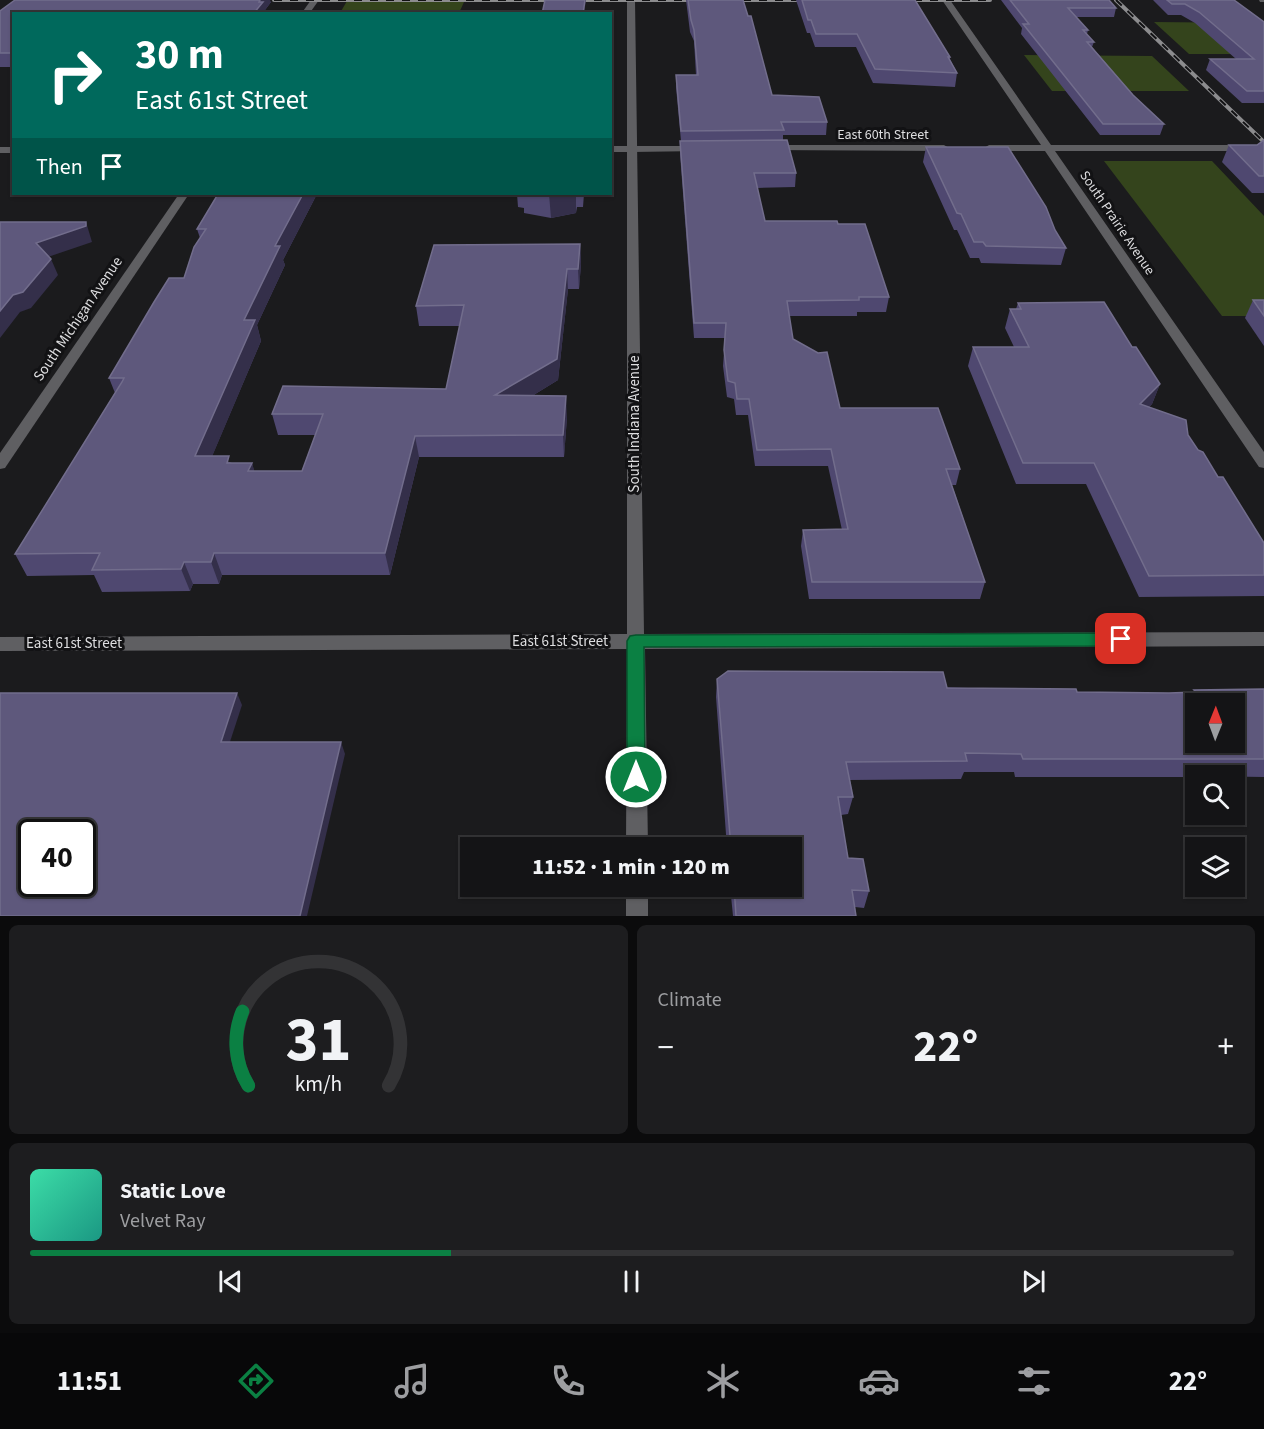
<!DOCTYPE html>
<html lang="en">
<head>
<meta charset="utf-8">
<style>
	body { margin:0; font-family:"Source Sans 3",sans-serif; background:#1d1d1f; color:#f1f3f6; height:100vh; display:flex; flex-direction:column; font-size:22px; white-space:nowrap }
	* { box-sizing:border-box; margin:0 }
	p { font-size:20px; color:#9d9ea1 }
	.icon { flex:none; width:33px; height:33px; fill:none; stroke:currentColor; stroke-width:2; stroke-linecap:round; stroke-linejoin:round }
	.map { position:relative; height:916px; overflow:hidden }
	.side { display:flex; flex-direction:column; gap:9px; padding:9px; background:#0b0b0c; flex:1 }
	.side>* { flex:none }
	.guide { position:absolute; left:12px; top:12px; width:600px; height:183px; border-radius:0px; box-shadow:0 2px 4px #0004,0 0 0 2px #333335; background:#00695c; color:#fff; overflow:hidden }
	.needle { width:39px; rotate:1deg }
	.buttons { position:absolute; left:1185px; top:693px; display:grid; gap:12px }
	.buttons a { display:grid; place-items:center; width:60px; height:60px; border-radius:0px; background:#141416; box-shadow:0 2px 4px #0004,0 0 0 2px #333335; font-size:30px }
	.speed { position:absolute; left:18px; top:819px; display:flex; gap:12px; font-size:30px; font-weight:700; text-align:center }
	.speed>* { display:grid; place-content:center; width:78px; height:78px; border-radius:50%; background:#141416; box-shadow:0 2px 4px #0004,0 0 0 2px #333335; line-height:1 }
	.speed .limit { border:3px solid #111; border-radius:9px; background:#fff; color:#111 }
	.pin { position:absolute; display:grid; place-items:center; width:51px; height:51px; color:#fff; margin:-26px; border-radius:12px; box-shadow:0 3px 9px #0006 }
	.me { position:absolute; width:66px; margin:-33px; rotate:0deg; stroke-linejoin:round; filter:drop-shadow(0 0 4px #0008) }
	.turn { display:flex; align-items:center; gap:21px; height:126px; padding:0 24px; font-size:27px }
	.turn .icon { width:78px; height:78px; stroke-width:2.5 }
	.turn b { display:block; font-size:42px; line-height:51px }
	.then { display:flex; align-items:center; height:57px; padding:0 24px; background:#0003; gap:12px; font-size:22px }
	.big { font-size:45px; font-weight:800; line-height:1.1 }
	.side .tile { flex:1; display:flex; flex-direction:column; justify-content:center; gap:9px; min-width:0; padding:0 21px; border-radius:9px; background:#1d1d1f }
	.side .dial { align-items:center; gap:0 }
	.dial svg { height:156px; overflow:visible; fill:none; stroke:#333335; stroke-width:7; stroke-linecap:round; text-anchor:middle }
	.dial text { fill:#f1f3f6; stroke:none }
	.song { display:flex; align-items:center; gap:18px }
	.cover { width:72px; height:72px; border-radius:9px; background:linear-gradient(135deg,hsl(160 70% 55%),hsl(170 70% 35%)) }
	.played { height:6px; border-radius:3px; background:linear-gradient(90deg,#0b8043 35%,#333335 35%) }
	.keys { display:flex; justify-content:space-around; direction:ltr }
	.heat { display:flex; justify-content:space-between; align-items:center; font-size:33px; direction:ltr }
	.side .tiles { flex:1; display:grid; gap:9px; grid-template-columns:1fr 1fr }
	.tile:last-child { grid-column:span 2 }
	.trip { position:absolute; left:460px; top:837px; width:342px; height:60px; border-radius:0px; background:#141416; box-shadow:0 2px 4px #0004,0 0 0 2px #333335; font-weight:800; line-height:60px; text-align:center }
	.menu { display:flex; height:96px; justify-content:space-around; align-items:center; background:#080809; color:#9d9ea1 }
	.menu .icon { width:42px; height:42px }
	.menu .on { color:#0b8043 }
	.menu b { font-size:27px; color:#f1f3f6 }
	.map>svg:first-child { display:block }
	.green { fill:#34441c }
	.lines { fill:none; stroke-linecap:round; stroke-linejoin:round }
	.minor { fill:#5f5f62; fill-rule:evenodd }
	.tertiary { fill:#5f5f62; fill-rule:evenodd }
	.rail-casing { stroke:#8c8c8e; stroke-width:4 }
	.rail { stroke:#121214; stroke-width:2; stroke-dasharray:8; stroke-linecap:butt }
	.wall { fill:#4f4870 }
	.shaded-wall { fill:#342f4a }
	.building { fill:#5e587c; stroke:#726d8c; stroke-width:1.5; fill-rule:evenodd }
	.route { fill:#0b8043; stroke:#07532c; stroke-width:1.5 }
	.labels { text-anchor:middle; dominant-baseline:central; stroke-width:6; stroke-linejoin:round; paint-order:stroke }
	.far-street-label { font-size:14px; fill:#dedee0; stroke:#121214 }
	.street-label { font-size:15px; fill:#dedee0; stroke:#121214 }
</style>
</head>
<body>
<div class="map">
<svg width="1264" height="916" viewBox="0 0 1264 916">
	<rect width="100%" height="100%" fill="#1b1b1d"/>
	<g class="green">
		<polygon points="347,1 464,2 459,13 340,13"/>
		<polygon points="1154,22 1257,23 1264,54 1189,54"/>
		<polygon points="1024,55 1152,56 1189,91 1052,91"/>
		<polygon points="1104,161 1212,161 1264,216 1264,316 1222,316"/>
	</g>
	<g class="lines">
		<g class="minor">
			<polygon points="942,0 950,0 1051,145 1264,145 1264,151 1055,151 1264,452 1264,468 1259,467 1045,151 989,151 984,148 989,145 1041,145"/>
			<polygon points="1259,0 1264,0 1264,2 1260,2"/>
			<polygon points="770,145 944,145 949,148 944,151 766,150 766,146"/>
			<polygon points="698,146 703,149 702,151 632,152 627,149 632,146"/>
		</g>
		<g class="tertiary">
			<polygon points="311,0 319,0 309,14 301,14"/>
			<polygon points="627,0 635,0 644,634 1264,632 1264,646 645,649 648,848 626,848 627,649 0,651 0,637 627,634 627,152 610,152 610,146 627,146"/>
			<rect x="0" y="147" width="14" height="6"/>
			<polygon points="179,194 189,194 5,468 0,469 0,453"/>
			<rect x="626" y="886" width="22" height="30"/>
		</g>
		<defs>
			<g id="rail">
				<polyline points="274,0 703,0"/>
				<polyline points="727,0 814,0"/>
				<polyline points="898,0 990,0"/>
				<polyline points="1116,0 1264,142"/>
			</g>
		</defs>
		<use href="#rail" class="rail-casing"/>
		<use href="#rail" class="rail"/>
	</g>
	<g class="wall">
		<polygon points="686,0 743,0 772,95 827,122 826,135 783,135 783,140 796,173 795,187 757,188 765,221 838,224 889,297 886,312 857,312 857,316 789,316 793,339 840,408 960,469 956,485 952,485 985,582 980,599 809,599 801,546 803,530 842,530 828,466 755,466 748,415 736,415 734,399 727,397 723,366 725,338 694,338 680,154 681,141 676,87 676,75 696,75 694,41 690,32"/>
		<polygon points="796,0 915,0 950,57 950,59 957,73 955,87 873,83 856,47 815,47 810,33 807,33"/>
		<polygon points="1001,0 1109,0 1116,8 1114,17 1076,17 1088,30 1087,34 1094,42 1092,47 1133,95 1164,124 1160,135 1100,135 1021,34 1022,28"/>
		<polygon points="1153,0 1234,0 1264,22 1264,103 1242,103 1206,70 1210,59 1236,59 1195,23 1181,15 1168,15"/>
		<polygon points="271,2 265,10 14,14 14,67 0,67 0,11"/>
		<polygon points="1264,140 1264,193 1252,193 1222,162 1229,145 1257,145"/>
		<polygon points="926,147 1055,230 1066,248 1061,265 981,263 979,258 970,258 957,230 954,230 923,162"/>
		<polygon points="218,194 317,194 283,260 285,265 257,325 261,341 212,456 232,463 252,463 254,471 302,471 315,435 278,435 272,414 446,389 460,326 419,326 416,306 580,244 581,264 579,289 568,289 558,380 532,396 567,417 564,457 419,457 390,575 222,575 219,584 193,584 190,591 102,592 94,575 27,576 15,554 115,393 109,378 184,278 200,238 197,229"/>
		<polygon points="517,194 584,194 583,207 577,207 576,213 551,218 524,213 524,208 518,207"/>
		<polygon points="1253,300 1264,300 1264,346 1245,318"/>
		<polygon points="1018,303 1132,347 1160,384 1152,404 1149,407 1188,435 1198,450 1218,477 1264,543 1264,596 1139,597 1086,484 1016,484 968,366 973,347 1014,347 1005,328 1010,309 1016,309"/>
		<polygon points="717,679 1077,692 1169,693 1193,693 1194,690 1264,689 1264,777 1196,776 1196,777 1015,777 1014,772 964,772 961,779 850,780 853,797 848,814 841,815 848,858 869,891 864,908 855,907 856,916 733,916 730,886 792,886 792,848 727,848 716,697"/>
	</g>
	<g class="shaded-wall">
		<polygon points="260,0 270,0 271,2 265,10 265,14 253,14"/>
		<polygon points="585,0 586,0 584,14 583,14"/>
		<polygon points="303,194 317,194 283,260 285,265 257,325 261,341 203,478 195,456 244,320 275,246"/>
		<polygon points="549,194 576,194 576,213 551,218"/>
		<polygon points="86,222 92,242 42,259 36,243"/>
		<polygon points="580,244 581,264 579,289 578,269"/>
		<polygon points="51,259 58,275 31,308 20,312 0,338 0,311 13,295"/>
		<polygon points="567,269 568,289 558,380 498,417 495,395"/>
		<polygon points="1160,384 1152,404 1132,424 1140,404"/>
		<polygon points="566,396 567,417 564,457 563,435"/>
		<polygon points="415,436 419,457 390,575 385,553"/>
		<polygon points="252,463 258,484 248,471"/>
		<polygon points="214,553 222,575 219,584 211,562"/>
		<polygon points="184,562 193,584 190,591 181,569"/>
		<polygon points="237,693 242,705 226,754 221,742"/>
		<polygon points="341,742 345,754 307,916 300,916"/>
	</g>
	<g class="building">
		<polygon points="15,0 260,0 259,2 263,2 253,14 14,14 14,53 0,53 0,11"/>
		<polygon points="545,0 585,0 583,14 542,14"/>
		<polygon points="688,0 743,0 748,16 751,16 772,95 819,97 827,122 781,122 784,130 681,131 676,75 698,75 694,30 691,20"/>
		<polygon points="802,0 915,0 950,57 948,57 957,73 875,69 857,34 816,34 811,20 808,20"/>
		<polygon points="1010,0 1109,0 1116,8 1068,8 1088,30 1083,30 1094,42 1087,42 1133,95 1164,124 1103,124 1023,24 1029,24"/>
		<polygon points="1167,0 1234,0 1264,22 1264,91 1247,91 1210,59 1254,59 1199,12 1185,4 1172,4"/>
		<polygon points="787,140 796,173 754,173 765,221 837,221 838,224 865,224 889,297 859,297 859,300 787,301 793,339 818,353 827,352 840,408 938,408 960,469 946,469 985,582 812,582 803,530 848,529 831,449 757,450 749,399 737,399 735,383 728,381 724,350 726,323 694,323 680,141"/>
		<polygon points="1264,140 1264,176 1259,176 1229,145 1257,145"/>
		<polygon points="926,147 1008,147 1046,207 1055,230 1066,248 986,246 983,242 974,242 961,214 957,213"/>
		<polygon points="218,194 303,194 275,246 280,246 244,320 255,320 195,456 229,456 227,463 252,463 248,471 302,471 323,414 272,414 283,386 446,389 464,305 416,306 434,245 580,244 578,269 567,269 557,359 495,395 566,396 563,435 415,436 385,553 214,553 211,562 184,562 181,569 92,570 100,553 15,554 122,382 124,378 109,378 154,302 169,278 184,278 194,247 206,229 197,229"/>
		<polygon points="0,222 86,222 86,226 36,243 51,259 23,292 13,295 0,311"/>
		<polygon points="1253,300 1264,300 1264,316"/>
		<polygon points="1104,302 1132,347 1136,347 1160,384 1140,404 1186,420 1188,435 1198,450 1203,452 1218,477 1223,477 1264,543 1264,575 1149,576 1094,463 1023,463 973,347 1029,347 1010,309 1021,309 1018,303"/>
		<path d="M728 671 943 672 947 688 1076 689 1077 692 1169 693 1196 692 1194 690 1264 689V759H1023L1021 754 965 753 967 761 846 762 853 797H838L848 858 863 859 869 891 852 890 856 916H736L734 886H792V848H731L717 679ZM1196 704H1234V742H1196Z"/>
		<path d="M0 693H237L221 742H341L300 916H0ZM32 832H82V884H32Z"/>
	</g>
	<polygon class="route" points="1121,633 1126,635 1129,639 1126,644 1121,646 644,647 645,777 643,783 636,786 630,783 627,777 627,641 630,636 636,635"/>
	<g class="labels">
		<g class="far-street-label">
			<text x="883" y="135">East 60th Street</text>
			<text transform="translate(1117 223) rotate(56)">South Prairie Avenue</text>
		</g>
		<g class="street-label">
			<text transform="translate(78 319) rotate(-56)">South Michigan Avenue</text>
			<text transform="translate(634 424) rotate(-90)">South Indiana Avenue</text>
			<text x="560" y="641">East 61st Street</text>
			<text x="74" y="643">East 61st Street</text>
		</g>
	</g>
</svg>
<div class="buttons">
<a><svg class="needle" viewBox="-14 -14 28 28"><path d="M0-13l5 13h-10z" fill="#e53935"/><path d="M0 13l5-13h-10z" fill="#9d9ea1"/></svg></a>
<a><svg class="icon" aria-label="search" viewBox="0 0 24 24"><circle cx="10" cy="10" r="6"/><path d="M15 15l6 6"/></svg></a>
<a><svg class="icon" aria-label="layers" viewBox="0 0 24 24"><path d="M12 4l9 5-9 5-9-5zM3 14l9 5 9-5"/></svg></a>
</div>
<div class="speed"><div class="limit">40</div></div>
<div class="pin" style="left:1121px;top:639px;background:#d93025"><svg class="icon" aria-label="arrive" viewBox="0 0 24 24"><path d="M6 21V4h12l-3 4 3 4H6"/></svg></div>
<svg class="me" style="left:636px;top:777px" viewBox="-20 -20 40 40"><circle r="17" fill="#0b8043" stroke="#fff" stroke-width="3"/><path d="M0-11L8 9 0 5-8 9z" fill="#fff"/></svg>
<div class="trip">11:52 · 1 min · 120 m</div>
<div class="guide">
<div class="turn"><svg class="icon" aria-label="right" viewBox="0 0 24 24"><path d="M7 20v-9h11M14 6l5 5-5 5"/></svg><div><b>30 m</b>East 61st Street</div></div>
<div class="then">Then<svg class="icon" aria-label="arrive" viewBox="0 0 24 24"><path d="M6 21V4h12l-3 4 3 4H6"/></svg></div>
</div>
</div>
<section class="side">
<div class="tiles">
<div class="tile dial"><svg viewBox="0 0 100 80">
<path d="M14 69A42 42 0 1 1 86 69"/>
<path d="M14 69A42 42 0 0 1 11 31" stroke="#0b8043"/>
<text x="50" y="56" font-size="32" font-weight="700">31</text>
<text x="50" y="72" font-size="11">km/h</text>
</svg></div>
<div class="tile"><p>Climate</p>
<div class="heat"><a>−</a><b class="big">22°</b><a>+</a></div>
</div>
<div class="tile">
<div class="song"><i class="cover"></i><div><b>Static Love</b><p>Velvet Ray</p></div></div>
<div class="played"></div>
<div class="keys"><svg class="icon" aria-label="previous" viewBox="0 0 24 24"><path d="M18 5L8 12l10 7zM5 5v14"/></svg><svg class="icon" aria-label="pause" viewBox="0 0 24 24"><path d="M8 5v14M16 5v14"/></svg><svg class="icon" aria-label="next" viewBox="0 0 24 24"><path d="M6 5l10 7-10 7zM19 5v14"/></svg></div>
</div>
</div>
</section>
<nav class="menu">
<b>11:51</b>
<svg class="icon on" aria-label="directions" viewBox="0 0 24 24"><path d="M12 3l9 9-9 9-9-9zM9 14v-3h6M13 9l2 2-2 2"/></svg>
<svg class="icon" aria-label="music" viewBox="0 0 24 24"><path d="M9 18V5l10-2v13"/><circle cx="6" cy="18" r="3"/><circle cx="16" cy="16" r="3"/></svg>
<svg class="icon" aria-label="phone" viewBox="0 0 24 24"><path d="M5 4h4l2 5-3 2q2 4 5 5l2-3 5 2v4C11 20 4 13 5 4z"/></svg>
<svg class="icon" aria-label="climate" viewBox="0 0 24 24"><path d="M12 3v18M4 7l16 10M4 17L20 7"/></svg>
<svg class="icon" aria-label="car" viewBox="0 0 24 24"><path d="M5 17H2v-5l4-1 3-4h7l3 4 3 1v5h-3M9 17h6M6 11h13"/><circle cx="7" cy="17" r="2"/><circle cx="17" cy="17" r="2"/></svg>
<svg class="icon" aria-label="filters" viewBox="0 0 24 24"><path d="M4 7h16M4 17h16"/><circle cx="9" cy="7" r="2"/><circle cx="15" cy="17" r="2"/></svg>
<b>22°</b>
</nav>
</body>
</html>
